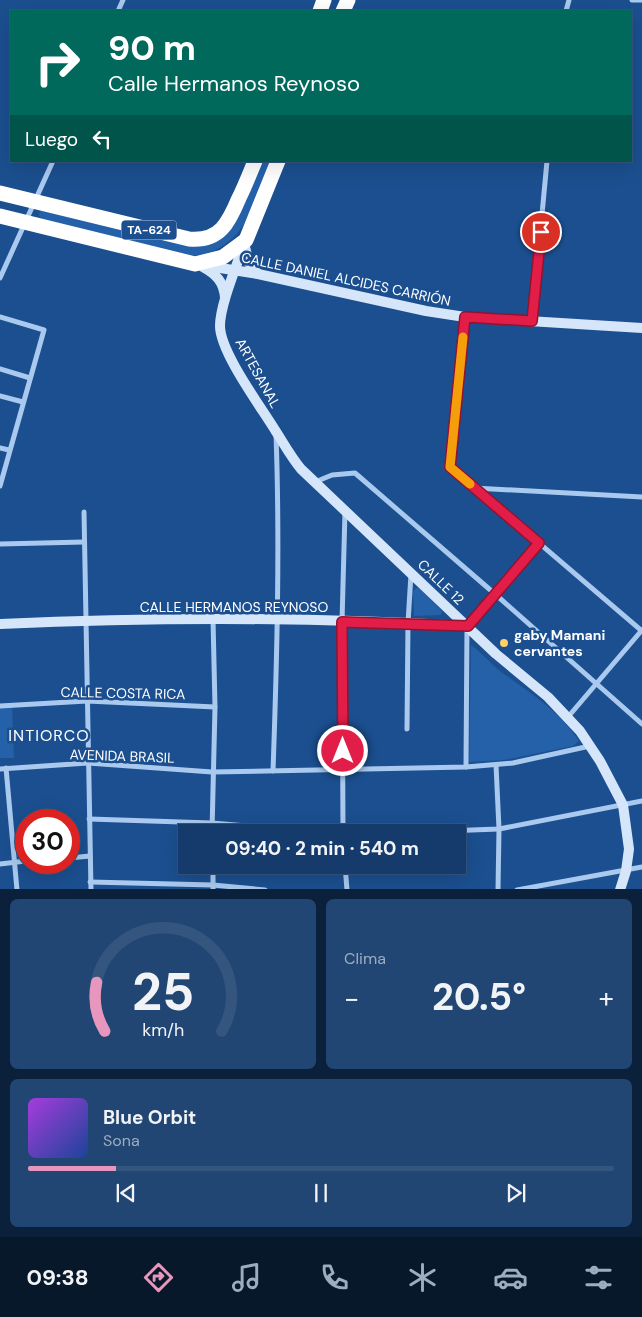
<!DOCTYPE html>
<html lang="es">
<head>
<meta charset="utf-8">
<style>
	body { margin:0; font-family:"DM Sans",sans-serif; background:#214673; color:#f1f3f6; height:100vh; display:flex; flex-direction:column; font-size:19px; white-space:nowrap }
	* { box-sizing:border-box; margin:0 }
	p { font-size:16px; color:#9dadc1 }
	.icon { flex:none; width:28px; height:28px; fill:none; stroke:currentColor; stroke-width:2; stroke-linecap:round; stroke-linejoin:round }
	.map { position:relative; height:889px; overflow:hidden }
	.drawer { display:flex; flex-direction:column; gap:10px; padding:10px; background:#0b203b; flex:1 }
	.drawer>* { flex:none }
	.guide { position:absolute; left:10px; top:10px; width:622px; height:152px; border-radius:0px; box-shadow:0 5px 20px #0002,0 0 0 1px #33557e; background:#00695c; color:#fff; overflow:hidden }
	.speed { position:absolute; left:15px; top:809px; display:flex; gap:10px; font-size:25px; font-weight:700; text-align:center }
	.speed>* { display:grid; place-content:center; width:65px; height:65px; border-radius:50%; background:#143b6b; box-shadow:0 5px 20px #0002,0 0 0 1px #33557e; line-height:1 }
	.speed .limit { border:8px solid #d22; background:#fff; color:#111 }
	.pin { position:absolute; display:grid; place-items:center; width:42px; height:42px; color:#fff; margin:-21px; border:2px solid #fff; border-radius:50%; box-shadow:0 1px 5px #0007 }
	.me { position:absolute; width:55px; margin:-28px; rotate:0deg; stroke-linejoin:round; filter:drop-shadow(0 0 4px #0008) }
	.turn { display:flex; align-items:center; gap:18px; height:105px; padding:0 15px; font-size:22px }
	.turn .icon { width:65px; height:65px; stroke-width:2.5 }
	.turn b { display:block; font-size:35px; line-height:42px }
	.then { display:flex; align-items:center; height:48px; padding:0 15px; background:#0003; gap:10px; font-size:19px }
	.big { font-size:38px; font-weight:700; line-height:1.1 }
	.drawer .card { flex:1; display:flex; flex-direction:column; justify-content:center; gap:8px; min-width:0; padding:0 18px; border-radius:8px; background:#214673 }
	.drawer .dial { align-items:center; gap:0 }
	.dial svg { height:130px; overflow:visible; fill:none; stroke:#33557e; stroke-width:7; stroke-linecap:round; text-anchor:middle }
	.dial text { fill:#f1f3f6; stroke:none }
	.song { display:flex; align-items:center; gap:15px }
	.cover { width:60px; height:60px; border-radius:8px; background:linear-gradient(135deg,hsl(280 70% 55%),hsl(220 70% 35%)) }
	.played { height:5px; border-radius:2px; background:linear-gradient(90deg,#e797bd 15%,#33557e 15%) }
	.keys { display:flex; justify-content:space-around; direction:ltr }
	.heat { display:flex; justify-content:space-between; align-items:center; font-size:28px; direction:ltr }
	.drawer .tiles { flex:1; display:grid; gap:10px; grid-template-columns:1fr 1fr }
	.card:last-child { grid-column:span 2 }
	.trip { position:absolute; left:178px; top:824px; width:288px; height:50px; border-radius:0px; background:#143b6b; box-shadow:0 5px 20px #0002,0 0 0 1px #33557e; font-weight:700; line-height:50px; text-align:center }
	.tab-bar { display:flex; height:80px; justify-content:space-around; align-items:center; background:#08182b; color:#9dadc1 }
	.tab-bar .icon { width:35px; height:35px }
	.tab-bar .active { color:#e797bd }
	.tab-bar b { font-size:22px; color:#f1f3f6 }
	.map>svg:first-child { display:block }
	.green { fill:#2461a8 }
	.lines { fill:none; stroke-linecap:round; stroke-linejoin:round }
	.street { stroke:#a9c9ee; stroke-width:5 }
	.secondary { stroke:#d6e6fa; stroke-width:10 }
	.highway { stroke:#fff; stroke-width:15 }
	.route-casing { stroke:#92132f; stroke-width:12 }
	.route { stroke:#e11d48; stroke-width:9 }
	.slow { stroke:#f59e0b; stroke-width:9 }
	.poi-dot { fill:#ffd166; stroke:#1b4f8f; stroke-width:2 }
	.labels { text-anchor:middle; dominant-baseline:central; stroke-width:5; stroke-linejoin:round; paint-order:stroke }
	.shield { fill:#1b4f8f; stroke:#bbcadd; stroke-width:1 }
	.shield-label { font-size:12px; font-weight:bold; fill:#fff }
	.street-label { font-size:14px; fill:#fff; stroke:#1b4f8f }
	.poi-label { font-size:14px; font-weight:bold; fill:#fff; stroke:#1b4f8f; text-anchor:start }
	.quarter-label { font-size:16px; letter-spacing:1px; fill:#fff; stroke:#1b4f8f }
</style>
</head>
<body>
<div class="map">
<svg width="642" height="890" viewBox="0 0 642 890">
	<rect width="100%" height="100%" fill="#1b4f8f"/>
	<g class="green">
		<path d="M260 161H272C253 204 245 252 190 256L42 219 39 216 40 211 43 209 202 246Z"/>
		<polygon points="416,588 419,588 442,611 441,615 414,616 413,592"/>
		<path d="M471 645C482 653 490 663 500 671 531 694 557 709 579 741L573 746 504 760 469 762Z"/>
		<polygon points="12,705 14,758 0,758 0,706"/>
	</g>
	<g class="lines">
		<g class="street">
			<polyline points="632,0 642,0"/>
			<polyline points="118,11 123,0"/>
			<polyline points="566,11 569,0"/>
			<polyline points="0,278 53,161"/>
			<polyline points="0,317 44,330 0,486"/>
			<polyline points="465,317 450,467 642,631"/>
			<polyline points="532,321 547,161"/>
			<polyline points="0,369 30,378"/>
			<polyline points="0,396 23,402"/>
			<polyline points="0,448 9,450"/>
			<polyline points="315,482 332,475 355,473 495,594 642,724"/>
			<polyline points="474,488 642,497"/>
			<polyline points="84,512 91,890"/>
			<polyline points="0,544 84,542"/>
			<polyline points="0,706 87,701 215,707"/>
			<polyline points="568,717 642,630"/>
			<polyline points="407,729 408,623 411,574"/>
			<polyline points="496,765 499,829 498,890"/>
			<polyline points="466,767 467,626 539,543"/>
			<polyline points="6,768 17,890"/>
			<polyline points="0,769 88,763 212,772 466,767 513,763 590,746"/>
			<path d="M273 771C277 659 280 546 276 434"/>
			<polyline points="89,819 212,823 314,832"/>
			<polyline points="212,832 215,707 213,619"/>
			<polyline points="343,832 342,622 345,511"/>
			<polyline points="417,832 499,829 642,801"/>
			<polyline points="69,858 90,856"/>
			<polyline points="0,864 26,861"/>
			<polyline points="213,865 213,890"/>
			<polyline points="345,865 347,890"/>
			<polyline points="90,882 213,885 265,890"/>
			<polyline points="517,890 642,867"/>
		</g>
		<g class="secondary">
			<path d="M245 241C238 263 220 304 220 326 220 352 261 407 275 430 284 444 291 457 301 469L496 654 548 697 580 731 600 761 623 805 629 849 626 871 620 890"/>
			<polyline points="245,247 249,263 258,274"/>
			<polyline points="201,265 258,274 426,311 465,317 642,328"/>
			<path d="M203 267C216 274 224 282 225 298"/>
			<path d="M0 624C156 617 312 617 467 626"/>
		</g>
		<g class="highway">
			<polyline points="320,11 324,0"/>
			<polyline points="343,11 348,0"/>
			<path d="M0 193 189 239C220 242 229 222 239 198 245 186 250 173 255 161"/>
			<polyline points="0,216 195,264 223,257 246,240 278,161"/>
		</g>
	</g>
	<g class="lines">
		<defs>
			<polyline id="route" points="343,751 342,622 468,626 539,543 450,467 465,317 532,321 541,232"/>
		</defs>
		<use href="#route" class="route-casing"/>
		<use href="#route" class="route"/>
		<polyline class="slow" points="463,337 450,467 470,484"/>
	</g>
	<circle class="poi-dot" cx="504" cy="643" r="5"/>
	<g class="labels">
		<rect class="shield" x="121.5" y="220.5" width="55" height="19" rx="4"/>
		<g class="shield-label">
			<text x="149" y="230">TA-624</text>
		</g>
		<g class="street-label">
			<text transform="translate(346 279) rotate(12)">CALLE DANIEL ALCIDES CARRIÓN</text>
			<text transform="translate(258 373) rotate(61)">ARTESANAL</text>
			<text transform="translate(441 582) rotate(44)">CALLE 12</text>
			<text x="234" y="607">CALLE HERMANOS REYNOSO</text>
			<text transform="translate(123 693) rotate(1)">CALLE COSTA RICA</text>
			<text transform="translate(122 756) rotate(2)">AVENIDA BRASIL</text>
		</g>
		<g class="poi-label">
			<text x="514" y="635">gaby Mamani<tspan x="514" dy="16">cervantes</tspan></text>
		</g>
		<g class="quarter-label">
			<text x="49" y="735">INTIORCO</text>
		</g>
	</g>
</svg>
<div class="speed"><div class="limit">30</div></div>
<div class="pin" style="left:541px;top:232px;background:#d93025"><svg class="icon" aria-label="arrive" viewBox="0 0 24 24"><path d="M6 21V4h12l-3 4 3 4H6"/></svg></div>
<svg class="me" style="left:343px;top:751px" viewBox="-20 -20 40 40"><circle r="17" fill="#e11d48" stroke="#fff" stroke-width="3"/><path d="M0-11L8 9 0 5-8 9z" fill="#fff"/></svg>
<div class="trip">09:40 · 2 min · 540 m</div>
<div class="guide">
<div class="turn"><svg class="icon" aria-label="right" viewBox="0 0 24 24"><path d="M7 20v-9h11M14 6l5 5-5 5"/></svg><div><b>90 m</b>Calle Hermanos Reynoso</div></div>
<div class="then">Luego<svg class="icon" aria-label="left" viewBox="0 0 24 24"><path d="M17 20v-9H6M10 6l-5 5 5 5"/></svg></div>
</div>
</div>
<section class="drawer">
<div class="tiles">
<div class="card dial"><svg viewBox="0 0 100 80">
<path d="M14 69A42 42 0 1 1 86 69"/>
<path d="M14 69A42 42 0 0 1 9 39" stroke="#e797bd"/>
<text x="50" y="56" font-size="32" font-weight="700">25</text>
<text x="50" y="72" font-size="11">km/h</text>
</svg></div>
<div class="card"><p>Clima</p>
<div class="heat"><a>−</a><b class="big">20.5°</b><a>+</a></div>
</div>
<div class="card">
<div class="song"><i class="cover"></i><div><b>Blue Orbit</b><p>Sona</p></div></div>
<div class="played"></div>
<div class="keys"><svg class="icon" aria-label="previous" viewBox="0 0 24 24"><path d="M18 5L8 12l10 7zM5 5v14"/></svg><svg class="icon" aria-label="pause" viewBox="0 0 24 24"><path d="M8 5v14M16 5v14"/></svg><svg class="icon" aria-label="next" viewBox="0 0 24 24"><path d="M6 5l10 7-10 7zM19 5v14"/></svg></div>
</div>
</div>
</section>
<nav class="tab-bar">
<b>09:38</b>
<svg class="icon active" aria-label="directions" viewBox="0 0 24 24"><path d="M12 3l9 9-9 9-9-9zM9 14v-3h6M13 9l2 2-2 2"/></svg>
<svg class="icon" aria-label="music" viewBox="0 0 24 24"><path d="M9 18V5l10-2v13"/><circle cx="6" cy="18" r="3"/><circle cx="16" cy="16" r="3"/></svg>
<svg class="icon" aria-label="phone" viewBox="0 0 24 24"><path d="M5 4h4l2 5-3 2q2 4 5 5l2-3 5 2v4C11 20 4 13 5 4z"/></svg>
<svg class="icon" aria-label="climate" viewBox="0 0 24 24"><path d="M12 3v18M4 7l16 10M4 17L20 7"/></svg>
<svg class="icon" aria-label="car" viewBox="0 0 24 24"><path d="M5 17H2v-5l4-1 3-4h7l3 4 3 1v5h-3M9 17h6M6 11h13"/><circle cx="7" cy="17" r="2"/><circle cx="17" cy="17" r="2"/></svg>
<svg class="icon" aria-label="filters" viewBox="0 0 24 24"><path d="M4 7h16M4 17h16"/><circle cx="9" cy="7" r="2"/><circle cx="15" cy="17" r="2"/></svg>
</nav>
</body>
</html>
